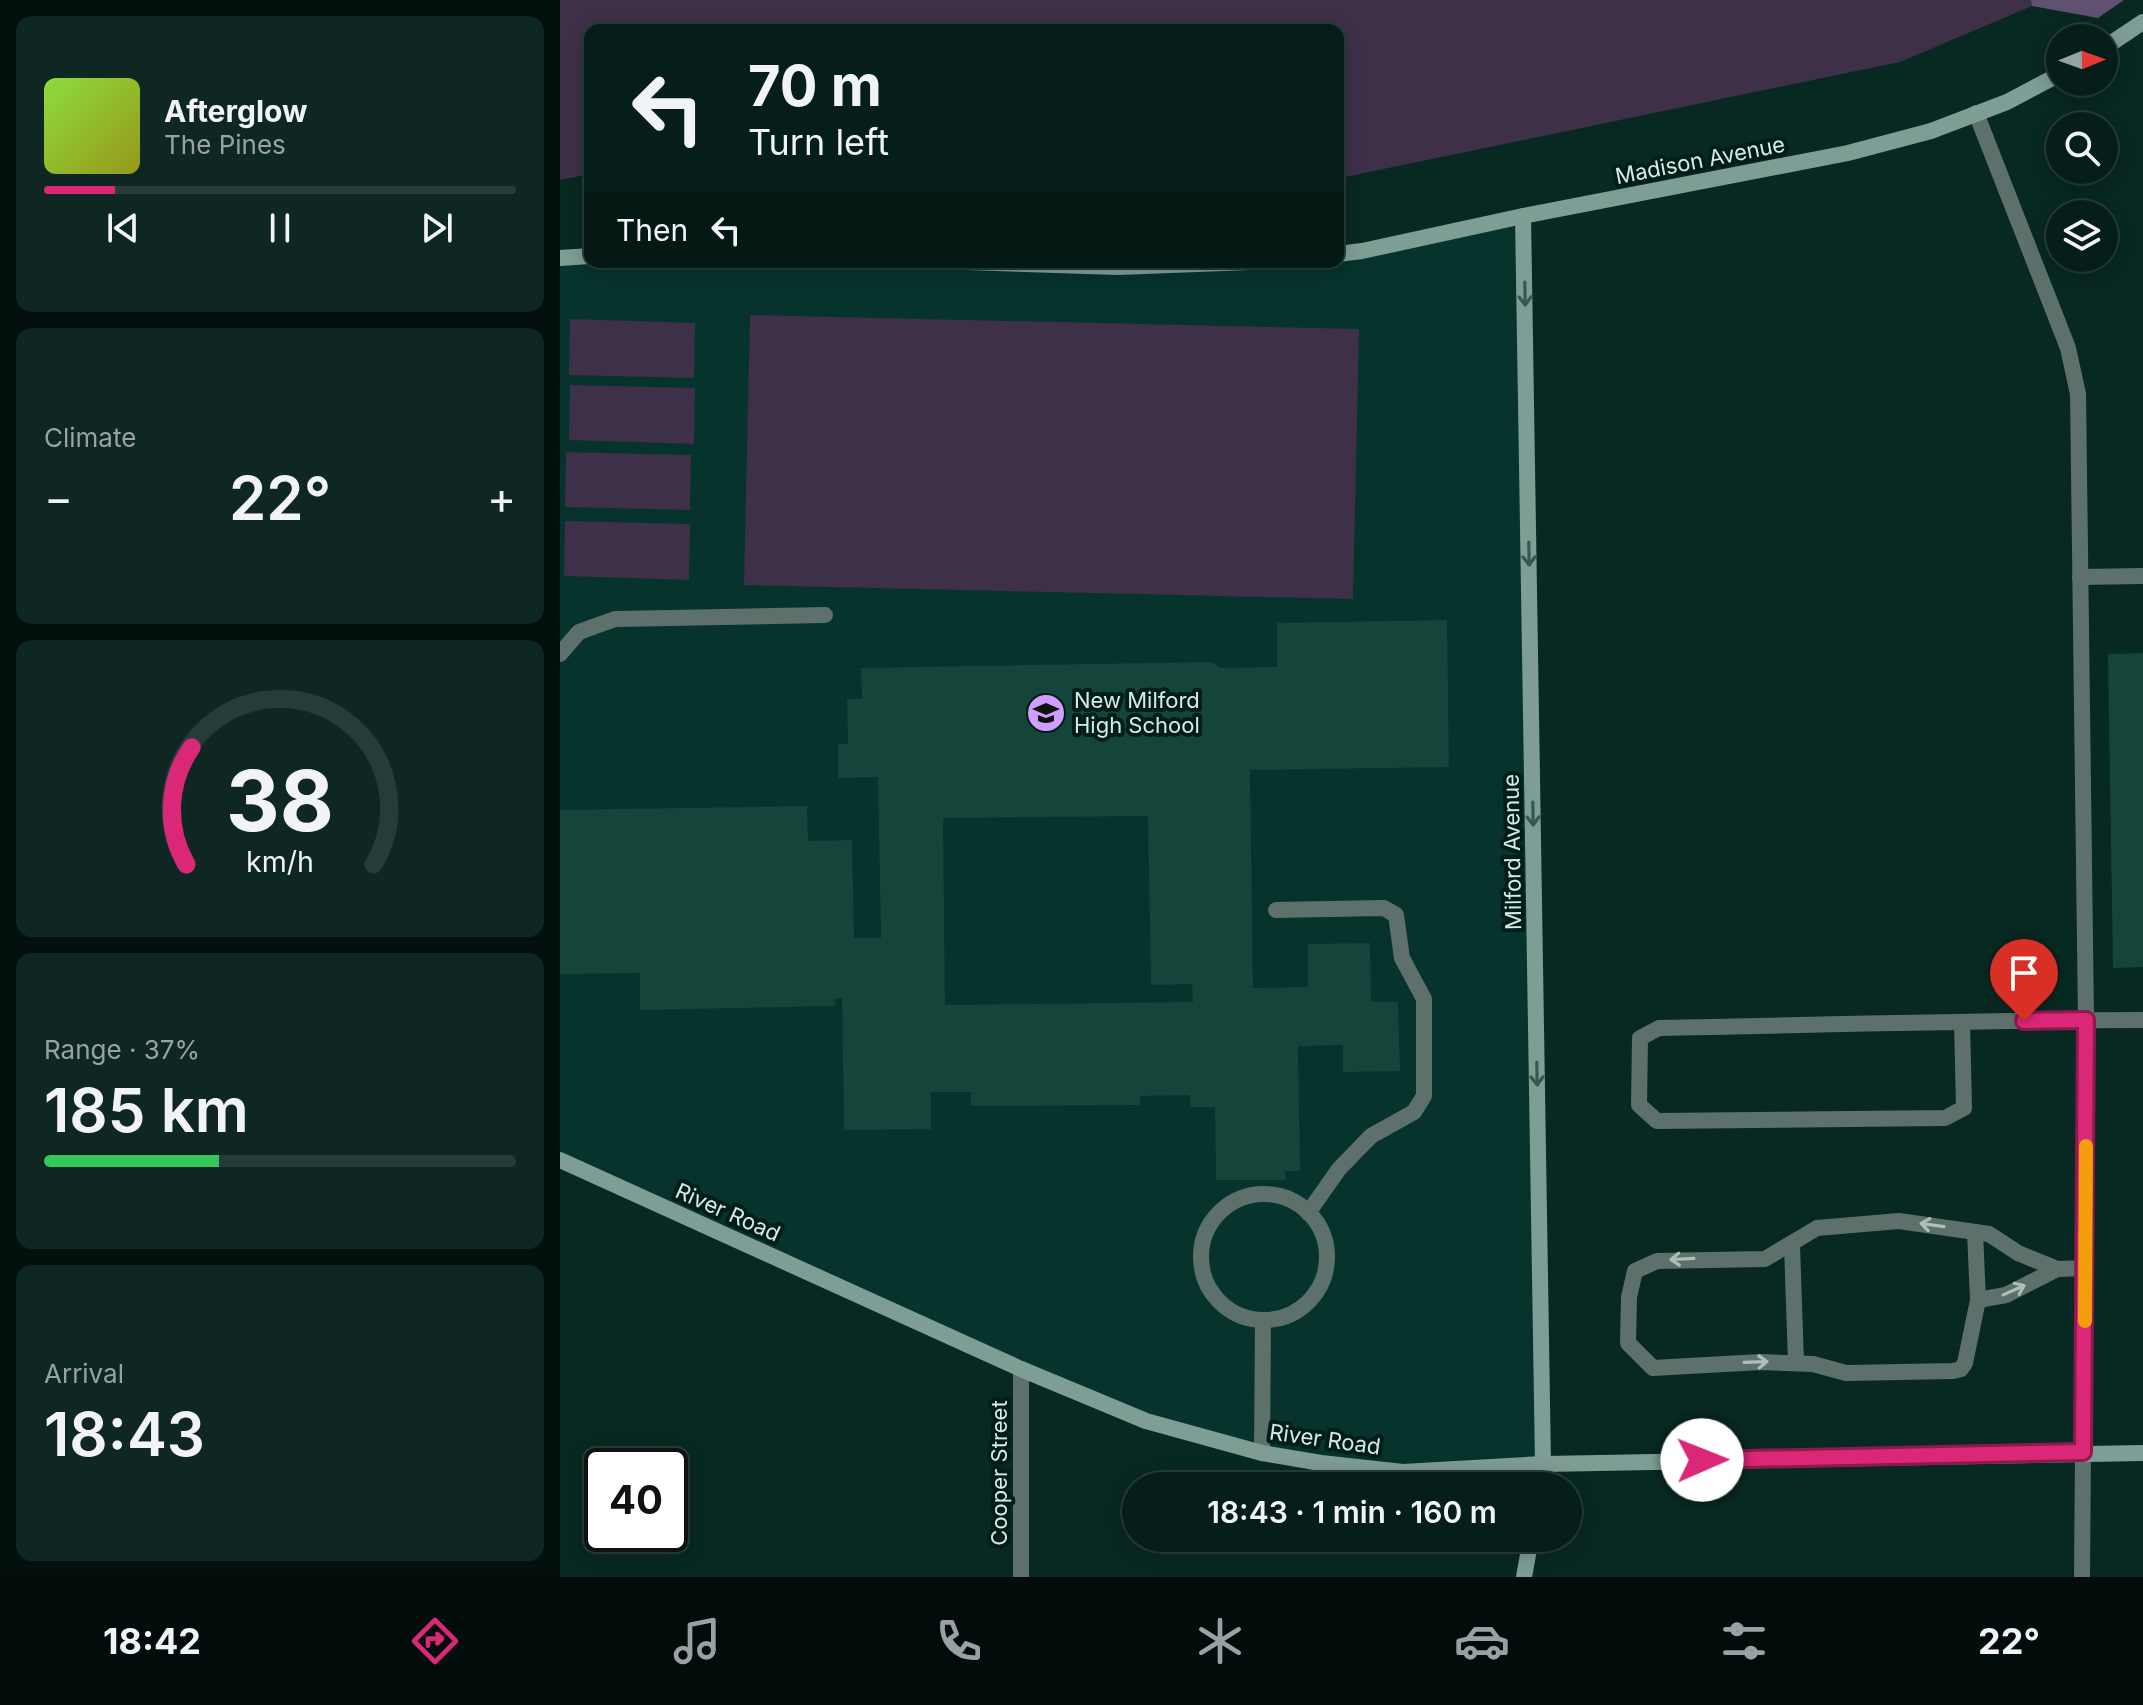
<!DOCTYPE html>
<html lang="en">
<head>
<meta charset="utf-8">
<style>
	body { margin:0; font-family:Inter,sans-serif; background:#0f2723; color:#f1f3f6; height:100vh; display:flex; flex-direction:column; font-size:30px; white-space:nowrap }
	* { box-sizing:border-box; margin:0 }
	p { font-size:26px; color:#98a2a2 }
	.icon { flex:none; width:44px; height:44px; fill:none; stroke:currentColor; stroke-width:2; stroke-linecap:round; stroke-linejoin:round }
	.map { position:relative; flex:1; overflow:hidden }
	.side { display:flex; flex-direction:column; gap:16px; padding:16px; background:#03100e; width:560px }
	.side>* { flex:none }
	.banner { position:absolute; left:24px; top:24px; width:760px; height:244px; border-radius:16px; box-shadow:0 4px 20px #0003,0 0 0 2px #273c39; background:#061e1a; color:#f1f3f6; overflow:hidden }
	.needle { width:52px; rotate:89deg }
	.tools { position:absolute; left:1486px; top:24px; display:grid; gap:16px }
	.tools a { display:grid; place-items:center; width:72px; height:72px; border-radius:50%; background:#061e1a; box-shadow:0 4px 20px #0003,0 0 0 2px #273c39; font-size:40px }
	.speed { position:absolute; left:24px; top:1448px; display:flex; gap:16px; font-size:40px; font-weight:700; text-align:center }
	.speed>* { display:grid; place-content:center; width:104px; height:104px; border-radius:50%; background:#061e1a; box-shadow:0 4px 20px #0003,0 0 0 2px #273c39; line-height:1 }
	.speed .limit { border:4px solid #111; border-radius:12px; background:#fff; color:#111 }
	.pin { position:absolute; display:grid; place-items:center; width:68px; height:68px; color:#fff; margin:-82px -34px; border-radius:50% 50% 50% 0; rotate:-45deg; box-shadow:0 0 8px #0007 }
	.pin .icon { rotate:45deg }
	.me { position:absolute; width:88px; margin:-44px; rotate:89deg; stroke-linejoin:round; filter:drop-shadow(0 0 6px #0008) }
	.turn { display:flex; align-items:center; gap:28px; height:168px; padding:0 32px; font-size:36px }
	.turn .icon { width:104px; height:104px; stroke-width:2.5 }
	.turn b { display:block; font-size:56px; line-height:68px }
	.then { display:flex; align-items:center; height:76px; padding:0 32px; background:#0003; gap:16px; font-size:30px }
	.big { font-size:60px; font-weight:600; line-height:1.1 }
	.side .widget { flex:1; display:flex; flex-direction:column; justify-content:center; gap:12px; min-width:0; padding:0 28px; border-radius:16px; background:#0f2723 }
	.side .dial { align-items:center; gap:0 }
	.dial svg { height:208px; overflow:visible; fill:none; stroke:#273c39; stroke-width:7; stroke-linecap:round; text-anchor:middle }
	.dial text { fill:#f1f3f6; stroke:none }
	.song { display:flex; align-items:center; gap:24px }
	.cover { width:96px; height:96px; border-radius:12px; background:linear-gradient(135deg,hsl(90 70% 55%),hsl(60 70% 35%)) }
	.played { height:8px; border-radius:4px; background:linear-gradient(90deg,#db2777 15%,#273c39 15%) }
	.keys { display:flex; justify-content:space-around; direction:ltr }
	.heat { display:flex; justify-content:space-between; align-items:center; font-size:44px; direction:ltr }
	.charge { height:12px; border-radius:6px; background:linear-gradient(90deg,#34c759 37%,#273c39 0) }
	.trip { position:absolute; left:562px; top:1472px; width:460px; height:80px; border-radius:40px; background:#061e1a; box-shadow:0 4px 20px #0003,0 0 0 2px #273c39; font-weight:600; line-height:80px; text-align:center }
	.menu { display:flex; height:128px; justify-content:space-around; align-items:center; background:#020c0a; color:#98a2a2 }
	.menu .icon { width:56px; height:56px }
	.menu .active { color:#db2777 }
	.menu b { font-size:36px; color:#f1f3f6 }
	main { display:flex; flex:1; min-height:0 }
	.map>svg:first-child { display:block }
	.built { fill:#06332c }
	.green { fill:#3d3048 }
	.forest { fill:#615170 }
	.building { fill:#15443b; fill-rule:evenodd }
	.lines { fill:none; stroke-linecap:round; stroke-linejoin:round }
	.lane { stroke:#5d706b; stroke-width:16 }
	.street { stroke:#5d706b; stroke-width:16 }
	.secondary { stroke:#7e9d95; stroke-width:16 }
	.oneway { stroke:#395750 }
	.oneway2 { stroke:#aebfba }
	.route-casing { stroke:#8e194d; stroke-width:20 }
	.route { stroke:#db2777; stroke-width:14 }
	.slow { stroke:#f59e0b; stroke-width:14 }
	.labels { text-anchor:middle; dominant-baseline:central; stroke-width:8; stroke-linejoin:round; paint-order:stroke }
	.street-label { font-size:22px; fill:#d9eae5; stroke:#001e18 }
	.poi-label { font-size:22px; fill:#d9eae5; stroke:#001e18; text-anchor:start }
</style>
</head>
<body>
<main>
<section class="side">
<div class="widget">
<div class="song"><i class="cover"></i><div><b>Afterglow</b><p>The Pines</p></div></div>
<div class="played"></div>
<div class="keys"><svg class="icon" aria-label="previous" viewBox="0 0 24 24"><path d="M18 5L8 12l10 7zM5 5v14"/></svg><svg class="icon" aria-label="pause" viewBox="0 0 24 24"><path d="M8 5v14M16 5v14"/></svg><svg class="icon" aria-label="next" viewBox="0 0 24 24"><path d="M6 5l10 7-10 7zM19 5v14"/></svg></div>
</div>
<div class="widget"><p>Climate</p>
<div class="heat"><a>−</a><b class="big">22°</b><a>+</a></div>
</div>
<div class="widget dial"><svg viewBox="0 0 100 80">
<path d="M14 69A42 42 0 1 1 86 69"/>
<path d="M14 69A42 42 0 0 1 16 24" stroke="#db2777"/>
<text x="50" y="56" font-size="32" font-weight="700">38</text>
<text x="50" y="72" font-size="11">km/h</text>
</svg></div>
<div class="widget"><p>Range · 37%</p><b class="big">185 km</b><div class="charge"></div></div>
<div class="widget"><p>Arrival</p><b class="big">18:43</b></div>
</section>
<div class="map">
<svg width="1583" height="1577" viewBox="0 0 1583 1577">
	<rect width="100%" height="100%" fill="#082822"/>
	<polygon class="built" points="963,216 983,1464 843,1472 761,1463 586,1421 0,1160 0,258 30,262 778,262 778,254"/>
	<g class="green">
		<polygon points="0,0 1471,0 1472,6 1340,62 785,177 778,177 778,30 30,30 30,174 0,180"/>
		<polygon points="190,315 799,329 793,599 184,585"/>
		<polygon points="10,319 135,323 134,378 9,375"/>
		<polygon points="10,385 135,388 134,444 9,440"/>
		<polygon points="6,452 131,455 130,510 5,507"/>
		<polygon points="5,521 130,524 129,580 4,576"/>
	</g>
	<polygon class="forest" points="1471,0 1564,0 1538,18 1472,6"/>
	<g class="building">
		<path d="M887 620 889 767 690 770 693 988 748 987V944L810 943 811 1002H838L840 1071 783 1072V1045L738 1046 740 1171H725V1180H656L655 1107H630V1095L580 1096V1105L411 1106V1092H371V1129L284 1130 282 998H275V1006L80 1010V973L0 974V810L247 806 248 841 292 840 294 938H321L318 777 278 778V744H288L287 699H302L301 668 652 662 660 668 717 667V623ZM588 816 591 985 632 984 633 1002 385 1005 383 818Z"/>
		<polygon points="1583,653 1583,967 1553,968 1548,654"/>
	</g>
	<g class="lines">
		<g class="lane">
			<polyline points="1416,113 1508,348 1518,394 1526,1020 1523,1452"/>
			<polyline points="1520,577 1583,576"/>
			<polyline points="0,654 19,632 55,619 265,615"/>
			<polyline points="716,910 824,908 836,915 842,958 864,999 864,1096 854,1112 811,1136 779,1169 748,1213"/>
			<path d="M1402 1022 1404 1108 1385 1118 1097 1121 1079 1105 1080 1038 1099 1028C1261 1025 1422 1020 1583 1020"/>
			<circle cx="704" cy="1257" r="63"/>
			<polyline points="1415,1232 1418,1300"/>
			<polyline points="1232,1245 1236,1363"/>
			<polyline points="1497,1269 1446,1295 1418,1300 1405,1363 1401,1369 1393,1371 1286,1373 1253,1364 1201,1362 1093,1368 1068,1343 1069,1297 1075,1271 1097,1261 1205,1259 1257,1228 1339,1221 1429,1234 1458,1253 1497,1269 1526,1268"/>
			<polyline points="702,1453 703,1320"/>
		</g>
		<g class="street">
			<polyline points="461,1369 461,1577"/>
			<polyline points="1522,1577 1523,1452"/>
		</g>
		<g class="secondary">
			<polyline points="1544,48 1583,22"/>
			<polyline points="963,216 983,1464 980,1486"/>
			<polyline points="778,254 802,251 963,216 1288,153 1371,131 1447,102 1500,74"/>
			<polyline points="0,258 30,256"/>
			<polyline points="407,262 558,267 691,262"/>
			<polyline points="0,1160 461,1369 586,1421 702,1453 761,1463 843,1472 983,1464 1583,1453"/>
			<polyline points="964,1577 971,1538"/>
		</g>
	</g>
	<defs><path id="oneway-shaft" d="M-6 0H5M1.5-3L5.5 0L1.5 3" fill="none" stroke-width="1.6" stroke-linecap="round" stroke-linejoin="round" transform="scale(2)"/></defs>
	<g class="oneway">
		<use href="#oneway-shaft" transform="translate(965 294) rotate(89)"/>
		<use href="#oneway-shaft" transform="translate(969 554) rotate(89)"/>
		<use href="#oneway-shaft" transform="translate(973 814) rotate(89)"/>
		<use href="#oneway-shaft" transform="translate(977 1074) rotate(89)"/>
	</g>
	<g class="oneway2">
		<use href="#oneway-shaft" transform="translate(1372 1225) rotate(-172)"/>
		<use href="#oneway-shaft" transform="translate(1122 1259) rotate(177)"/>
		<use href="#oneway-shaft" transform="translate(1454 1290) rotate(-24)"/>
		<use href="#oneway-shaft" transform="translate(1196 1362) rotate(-2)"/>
	</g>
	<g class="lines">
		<defs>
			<polyline id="route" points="1142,1460 1523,1452 1526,1020 1464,1021"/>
		</defs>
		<use href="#route" class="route-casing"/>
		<use href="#route" class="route"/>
		<polyline class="slow" points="1525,1321 1526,1146"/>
	</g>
	<defs>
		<symbol id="school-disc" viewBox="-11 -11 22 22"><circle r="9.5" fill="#d19dfe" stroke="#001e18"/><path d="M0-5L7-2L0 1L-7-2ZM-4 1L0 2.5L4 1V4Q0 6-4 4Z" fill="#111"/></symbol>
	</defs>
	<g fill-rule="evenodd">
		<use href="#school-disc" x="464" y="691" width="44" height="44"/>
	</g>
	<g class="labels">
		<g class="street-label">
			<text transform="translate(1140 160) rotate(-11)">Madison Avenue</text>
			<text transform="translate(952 852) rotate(-91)">Milford Avenue</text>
			<text transform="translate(168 1212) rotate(24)">River Road</text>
			<text transform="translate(765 1439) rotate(8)">River Road</text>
			<text transform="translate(439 1473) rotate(-90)">Cooper Street</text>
		</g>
		<g class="poi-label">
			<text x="514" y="700">New Milford<tspan x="514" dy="25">High School</tspan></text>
		</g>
	</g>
</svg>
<div class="tools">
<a><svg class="needle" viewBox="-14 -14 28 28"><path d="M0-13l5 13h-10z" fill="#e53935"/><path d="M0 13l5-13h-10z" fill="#98a2a2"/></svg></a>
<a><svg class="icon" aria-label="search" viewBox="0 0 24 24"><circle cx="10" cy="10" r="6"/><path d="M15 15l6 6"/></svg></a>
<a><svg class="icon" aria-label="layers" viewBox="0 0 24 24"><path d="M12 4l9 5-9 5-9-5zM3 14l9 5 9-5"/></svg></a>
</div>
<div class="speed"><div class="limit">40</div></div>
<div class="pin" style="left:1464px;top:1021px;background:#d93025"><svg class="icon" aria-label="arrive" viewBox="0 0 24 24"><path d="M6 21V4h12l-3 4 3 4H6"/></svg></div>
<svg class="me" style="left:1142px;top:1460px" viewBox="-20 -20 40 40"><circle r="19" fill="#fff"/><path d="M0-13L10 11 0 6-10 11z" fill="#db2777"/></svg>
<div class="trip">18:43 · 1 min · 160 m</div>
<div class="banner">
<div class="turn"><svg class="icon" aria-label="left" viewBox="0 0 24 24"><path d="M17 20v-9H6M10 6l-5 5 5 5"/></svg><div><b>70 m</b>Turn left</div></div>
<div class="then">Then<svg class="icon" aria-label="left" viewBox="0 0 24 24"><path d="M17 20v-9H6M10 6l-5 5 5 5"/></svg></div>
</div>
</div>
</main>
<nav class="menu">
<b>18:42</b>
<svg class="icon active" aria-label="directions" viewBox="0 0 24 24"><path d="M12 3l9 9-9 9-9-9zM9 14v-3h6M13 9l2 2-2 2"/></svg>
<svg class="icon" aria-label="music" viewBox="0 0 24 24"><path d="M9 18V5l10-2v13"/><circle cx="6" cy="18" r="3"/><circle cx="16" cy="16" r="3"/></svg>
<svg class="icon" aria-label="phone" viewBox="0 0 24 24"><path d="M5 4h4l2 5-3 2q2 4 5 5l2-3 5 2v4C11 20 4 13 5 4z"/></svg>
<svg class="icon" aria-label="climate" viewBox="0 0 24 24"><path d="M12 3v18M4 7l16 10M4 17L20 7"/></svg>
<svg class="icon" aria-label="car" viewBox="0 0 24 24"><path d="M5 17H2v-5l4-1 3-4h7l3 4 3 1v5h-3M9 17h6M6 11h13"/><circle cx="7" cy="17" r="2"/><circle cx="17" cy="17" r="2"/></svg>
<svg class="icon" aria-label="filters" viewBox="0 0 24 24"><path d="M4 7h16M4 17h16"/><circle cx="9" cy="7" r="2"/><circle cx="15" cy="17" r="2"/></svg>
<b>22°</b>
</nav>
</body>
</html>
